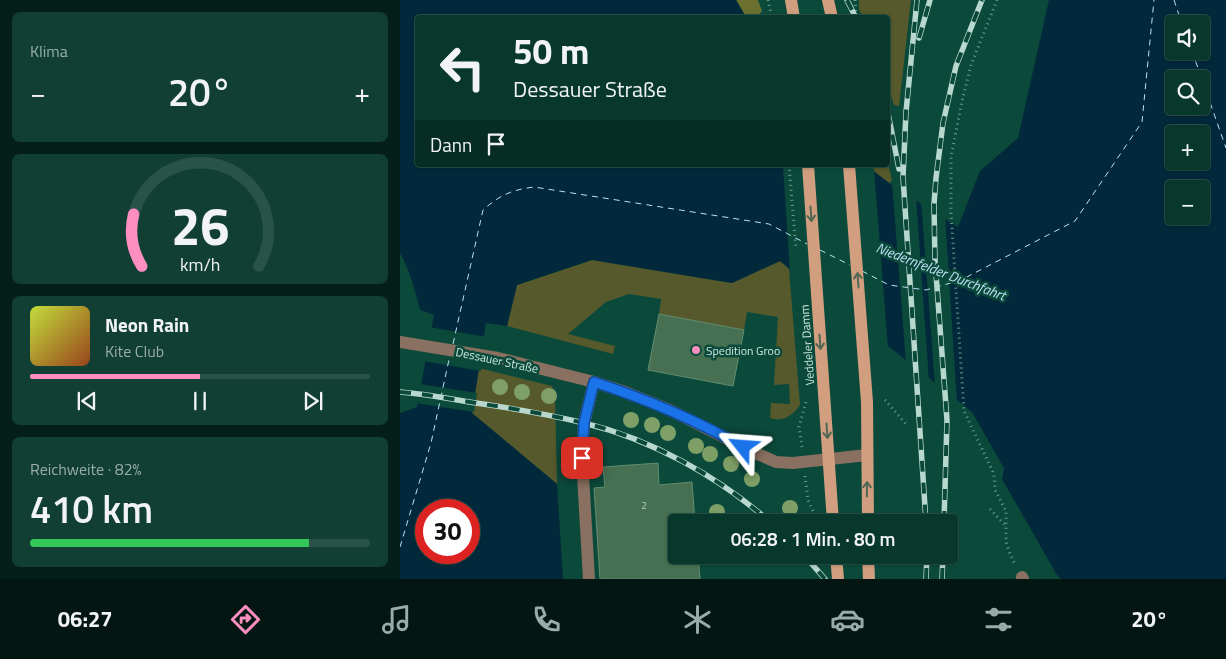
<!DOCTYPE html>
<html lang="de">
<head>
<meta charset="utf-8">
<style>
	body { margin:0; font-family:"Titillium Web",sans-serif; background:#113f34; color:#f1f3f6; height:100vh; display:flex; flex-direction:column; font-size:19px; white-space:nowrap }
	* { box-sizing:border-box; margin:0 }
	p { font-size:16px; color:#98aca9 }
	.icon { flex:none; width:28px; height:28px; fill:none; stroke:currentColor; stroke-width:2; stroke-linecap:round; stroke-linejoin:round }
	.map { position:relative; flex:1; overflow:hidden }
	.side { display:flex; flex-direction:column; gap:12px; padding:12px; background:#041f18; width:400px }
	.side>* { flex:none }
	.top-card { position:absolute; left:15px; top:15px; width:475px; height:152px; border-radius:5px; box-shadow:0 1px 4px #0004,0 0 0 1px #295248; background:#08382c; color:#f1f3f6; overflow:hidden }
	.buttons { position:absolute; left:765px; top:15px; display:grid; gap:10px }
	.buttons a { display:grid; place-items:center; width:45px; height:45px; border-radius:5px; background:#08382c; box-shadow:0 1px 4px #0004,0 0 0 1px #295248; font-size:25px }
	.speed { position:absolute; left:15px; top:499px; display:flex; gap:10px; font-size:25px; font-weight:700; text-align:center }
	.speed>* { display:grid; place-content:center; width:65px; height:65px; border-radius:50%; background:#08382c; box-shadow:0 1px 4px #0004,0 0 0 1px #295248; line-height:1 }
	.speed .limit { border:8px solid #d22; background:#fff; color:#111 }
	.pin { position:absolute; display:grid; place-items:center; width:42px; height:42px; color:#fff; margin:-21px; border-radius:10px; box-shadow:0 2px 8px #0006 }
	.me { position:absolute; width:55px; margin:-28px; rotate:298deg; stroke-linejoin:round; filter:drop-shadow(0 0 4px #0008) }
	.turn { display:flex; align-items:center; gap:18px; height:105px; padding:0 15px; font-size:22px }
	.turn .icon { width:65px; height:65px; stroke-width:2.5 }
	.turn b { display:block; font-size:35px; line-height:42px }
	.then { display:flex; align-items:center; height:48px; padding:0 15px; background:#0003; gap:10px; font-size:19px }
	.big { font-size:38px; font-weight:600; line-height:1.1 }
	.side .widget { flex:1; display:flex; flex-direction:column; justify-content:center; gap:8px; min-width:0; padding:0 18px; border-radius:8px; background:#113f34 }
	.side .dial { align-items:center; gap:0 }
	.dial svg { height:130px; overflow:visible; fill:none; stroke:#295248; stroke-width:7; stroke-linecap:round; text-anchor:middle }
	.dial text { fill:#f1f3f6; stroke:none }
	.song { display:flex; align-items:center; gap:15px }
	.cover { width:60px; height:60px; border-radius:8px; background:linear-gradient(135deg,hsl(70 70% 55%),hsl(20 70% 35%)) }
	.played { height:5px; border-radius:2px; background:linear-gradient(90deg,#fd8ec0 50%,#295248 50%) }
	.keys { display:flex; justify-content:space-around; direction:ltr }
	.heat { display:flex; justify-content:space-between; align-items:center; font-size:28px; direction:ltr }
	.charge { height:8px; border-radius:4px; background:linear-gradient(90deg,#34c759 82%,#295248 0) }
	.trip { position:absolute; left:268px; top:514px; width:290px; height:50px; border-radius:5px; background:#08382c; box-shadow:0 1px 4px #0004,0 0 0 1px #295248; font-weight:600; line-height:50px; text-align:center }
	.menu { display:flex; height:80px; justify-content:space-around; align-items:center; background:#031612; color:#98aca9 }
	.menu .icon { width:35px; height:35px }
	.menu .active { color:#fd8ec0 }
	.menu b { font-size:22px; color:#f1f3f6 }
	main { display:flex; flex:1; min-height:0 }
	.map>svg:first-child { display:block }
	.green { fill:#56592b }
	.forest { fill:#6c702f }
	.water { fill:#02293b; fill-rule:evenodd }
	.pier { fill:#0b4a3b }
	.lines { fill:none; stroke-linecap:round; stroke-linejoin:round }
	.ferry { stroke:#bce0f4; stroke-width:1; stroke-dasharray:6 5; stroke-linecap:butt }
	.building { fill:#477053; stroke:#638d6e }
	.path { stroke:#6c9a8e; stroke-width:3; stroke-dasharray:1 4; stroke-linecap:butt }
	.minor { stroke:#897060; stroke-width:12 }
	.major { stroke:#d19e7f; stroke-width:12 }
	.rail-casing { stroke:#b8d8ce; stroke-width:5.5 }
	.rail { stroke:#0b4a3b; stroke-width:4; stroke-dasharray:11; stroke-linecap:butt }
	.tree { fill:#7e9f65 }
	.oneway { stroke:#506753 }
	.route-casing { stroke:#114b97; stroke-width:12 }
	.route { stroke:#1a73e8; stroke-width:9 }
	.poi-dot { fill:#fd8ec0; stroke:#0b4a3b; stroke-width:2 }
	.labels { text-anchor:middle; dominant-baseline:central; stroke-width:5; stroke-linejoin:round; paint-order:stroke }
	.number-label { font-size:10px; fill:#abcabc }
	.street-label { font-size:12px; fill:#cce8df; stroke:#0b4a3b }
	.poi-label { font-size:12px; fill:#cce8df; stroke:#0b4a3b; text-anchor:start }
	.water-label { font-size:14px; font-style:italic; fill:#bce0f4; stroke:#0b4a3b }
</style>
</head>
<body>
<main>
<section class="side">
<div class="widget"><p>Klima</p>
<div class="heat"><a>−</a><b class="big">20°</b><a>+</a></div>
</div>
<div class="widget dial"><svg viewBox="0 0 100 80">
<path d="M14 69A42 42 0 1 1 86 69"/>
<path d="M14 69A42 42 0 0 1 9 37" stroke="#fd8ec0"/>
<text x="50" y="56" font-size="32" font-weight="700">26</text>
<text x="50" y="72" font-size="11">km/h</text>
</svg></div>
<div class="widget">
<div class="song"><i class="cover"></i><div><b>Neon Rain</b><p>Kite Club</p></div></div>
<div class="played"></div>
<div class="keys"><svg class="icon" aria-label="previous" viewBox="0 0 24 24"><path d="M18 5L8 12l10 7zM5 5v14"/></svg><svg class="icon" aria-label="pause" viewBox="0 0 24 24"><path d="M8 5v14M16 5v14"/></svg><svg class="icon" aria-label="next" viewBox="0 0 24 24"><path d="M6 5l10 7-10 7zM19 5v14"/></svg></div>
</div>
<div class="widget"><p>Reichweite · 82%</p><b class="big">410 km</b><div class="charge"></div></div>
</section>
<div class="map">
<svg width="826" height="579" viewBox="0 0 826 579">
	<rect width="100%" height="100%" fill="#0b4a3b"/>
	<g class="green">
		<polygon points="459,0 511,0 499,106 494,105 488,87 488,18 463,17 459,9"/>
		<polygon points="488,162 492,181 489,183 470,169 470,165 488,165"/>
		<path d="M192 260 332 283 380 261 389 269 400 405C392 416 384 422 370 418L371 403 390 404 389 384 374 385 378 317 347 312 344 330 259 314 261 299 229 294 206 302 168 334 215 346 213 354 107 326 117 285Z"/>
		<polygon points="79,368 152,386 155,397 157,484 72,413"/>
	</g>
	<polygon class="forest" points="336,0 358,0 362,11 357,17 346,17"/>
	<path class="water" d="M0 0H336L346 17 18 18V165H466L489 183 558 227 580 171 618 138 649 0H826V579H661L657 575 602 479 604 468 572 412 380 261 332 283 192 260 117 285 107 326 86 323 72 413 157 484 163 579H0V413L17 407 34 315 20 310C15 291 10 270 0 253ZM774 24H801V51H774ZM774 79H801V106H774ZM774 134H801V161H774ZM774 189H801V216H774ZM26 510H69V552H26Z"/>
	<g class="pier">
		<polygon points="383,165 470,165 474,169 488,349 390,272"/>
		<polygon points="492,182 516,197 529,381 506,363"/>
		<polygon points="521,200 545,215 557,403 535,386"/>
		<polygon points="29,327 86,337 81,371 23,361"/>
		<polygon points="19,384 77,393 74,412 15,403"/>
	</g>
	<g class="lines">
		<g class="ferry">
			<polyline points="774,0 782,24"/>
			<polyline points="792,51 826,148"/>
			<polyline points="420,250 450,265"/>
			<polyline points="462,271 489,285 526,290 561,280 675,221 742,122 754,0"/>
			<path d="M53 344 83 210C100 195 111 190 134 187L369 224 407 244"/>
			<polyline points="0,547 31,443 50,355"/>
		</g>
	</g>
	<g class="building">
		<polygon points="259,314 344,330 333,386 248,370"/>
		<polygon points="258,463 259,485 292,482 295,522 276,522 276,555 298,555 300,579 200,579 194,488 205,487 203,467"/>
	</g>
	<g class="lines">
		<g class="path">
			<polyline points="368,0 372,18"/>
			<polyline points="455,0 456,18"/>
			<polyline points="597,0 571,65 562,101 551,157 551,213 564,411 594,474 595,490 606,511 606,542 610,554 615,564"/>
			<polyline points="389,165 396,249"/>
			<polyline points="485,400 507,425"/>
			<polyline points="402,447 399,427 406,402"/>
			<polyline points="405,476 408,500 413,511 415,521"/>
			<polyline points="590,509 605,525"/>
		</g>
		<g class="minor">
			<polyline points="0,342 98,358 194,382 225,392 270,410 353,452 376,462 393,463 467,455"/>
			<polyline points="622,577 623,579"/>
			<polyline points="189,579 182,458 184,423 194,382"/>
		</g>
		<g class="major">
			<polyline points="391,0 394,18"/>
			<polyline points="428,0 432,18"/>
			<polyline points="408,165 433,522"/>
			<polyline points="449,165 467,402 468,522"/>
			<polyline points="436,555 438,579"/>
			<polyline points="468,555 469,579"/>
		</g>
		<defs>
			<g id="rail">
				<polyline points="447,0 456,18"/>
				<polyline points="517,0 506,112 503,177 526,522"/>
				<polyline points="519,38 530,0"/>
				<polyline points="488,113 499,169"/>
				<path d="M0 392C28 394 55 400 83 404 116 409 151 415 184 423 251 439 319 477 370 522"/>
				<polyline points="544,522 547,420 535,261 534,204 536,178 543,123 556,66 582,0"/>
				<polyline points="404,555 425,579"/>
				<polyline points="526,579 527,555"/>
				<polyline points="542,579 543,555"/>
			</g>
		</defs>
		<use href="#rail" class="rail-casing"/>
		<use href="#rail" class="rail"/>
	</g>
	<g class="tree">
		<circle cx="100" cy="387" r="8"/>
		<circle cx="122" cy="392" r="8"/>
		<circle cx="149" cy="396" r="8"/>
		<circle cx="231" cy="420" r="8"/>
		<circle cx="252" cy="425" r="8"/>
		<circle cx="268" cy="433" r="8"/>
		<circle cx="296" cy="446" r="8"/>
		<circle cx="310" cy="454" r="8"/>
		<circle cx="331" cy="464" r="8"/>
		<circle cx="352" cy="479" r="8"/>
		<circle cx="390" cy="508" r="8"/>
		<circle cx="317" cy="512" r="8"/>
	</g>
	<defs><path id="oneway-shaft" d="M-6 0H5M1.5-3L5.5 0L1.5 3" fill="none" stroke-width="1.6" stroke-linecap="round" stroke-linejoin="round" transform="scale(1.25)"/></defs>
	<g class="oneway">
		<use href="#oneway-shaft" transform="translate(411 214) rotate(86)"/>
		<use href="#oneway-shaft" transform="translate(458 280) rotate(-94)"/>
		<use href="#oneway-shaft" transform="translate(420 342) rotate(86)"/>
		<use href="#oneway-shaft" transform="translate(427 431) rotate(86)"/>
		<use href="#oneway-shaft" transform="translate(467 489) rotate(-89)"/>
	</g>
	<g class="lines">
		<defs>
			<path id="route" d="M182 458 184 423 194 382C246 399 296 420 343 447"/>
		</defs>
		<use href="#route" class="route-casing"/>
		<use href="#route" class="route"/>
	</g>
	<circle class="poi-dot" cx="296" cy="350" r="5"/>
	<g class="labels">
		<g class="number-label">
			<text x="244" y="505">2</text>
		</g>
		<g class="street-label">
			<text transform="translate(407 345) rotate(-94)">Veddeler Damm</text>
			<text transform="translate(97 360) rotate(12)">Dessauer Straße</text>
		</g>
		<g class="poi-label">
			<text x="306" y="350">Spedition Groo</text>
		</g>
		<g class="water-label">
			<text transform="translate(541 271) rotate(21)">Niedernfelder Durchfahrt</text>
		</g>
	</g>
</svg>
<div class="buttons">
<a><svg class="icon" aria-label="sound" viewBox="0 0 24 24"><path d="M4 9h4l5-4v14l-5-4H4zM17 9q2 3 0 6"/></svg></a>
<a><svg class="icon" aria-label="search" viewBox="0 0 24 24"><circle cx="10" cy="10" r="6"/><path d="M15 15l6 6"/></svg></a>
<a>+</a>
<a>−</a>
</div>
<div class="speed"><div class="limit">30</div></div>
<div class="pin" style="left:182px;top:458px;background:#d93025"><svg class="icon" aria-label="arrive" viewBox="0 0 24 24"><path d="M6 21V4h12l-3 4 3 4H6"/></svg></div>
<svg class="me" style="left:343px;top:447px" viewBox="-20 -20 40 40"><path d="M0-17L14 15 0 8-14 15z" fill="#1a73e8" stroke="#fff" stroke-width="4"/></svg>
<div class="trip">06:28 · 1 Min. · 80 m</div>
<div class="top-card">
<div class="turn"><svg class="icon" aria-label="left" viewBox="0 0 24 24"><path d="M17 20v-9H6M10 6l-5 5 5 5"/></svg><div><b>50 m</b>Dessauer Straße</div></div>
<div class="then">Dann<svg class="icon" aria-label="arrive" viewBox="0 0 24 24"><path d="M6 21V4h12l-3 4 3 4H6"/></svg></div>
</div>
</div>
</main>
<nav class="menu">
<b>06:27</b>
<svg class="icon active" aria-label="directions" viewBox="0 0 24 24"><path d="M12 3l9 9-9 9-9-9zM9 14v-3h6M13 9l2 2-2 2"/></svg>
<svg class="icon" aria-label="music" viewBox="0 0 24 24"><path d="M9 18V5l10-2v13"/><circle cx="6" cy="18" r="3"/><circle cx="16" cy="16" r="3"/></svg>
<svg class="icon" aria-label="phone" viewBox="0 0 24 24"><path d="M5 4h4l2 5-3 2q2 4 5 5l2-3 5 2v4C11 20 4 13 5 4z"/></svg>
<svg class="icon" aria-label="climate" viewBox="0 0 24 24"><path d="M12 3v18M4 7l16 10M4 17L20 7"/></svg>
<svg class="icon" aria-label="car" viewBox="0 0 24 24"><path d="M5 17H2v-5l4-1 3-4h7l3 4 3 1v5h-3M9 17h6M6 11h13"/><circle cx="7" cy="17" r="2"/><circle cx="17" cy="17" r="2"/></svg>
<svg class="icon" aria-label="filters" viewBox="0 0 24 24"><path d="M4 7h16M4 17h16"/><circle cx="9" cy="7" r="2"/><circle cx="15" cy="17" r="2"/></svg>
<b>20°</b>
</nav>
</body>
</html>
